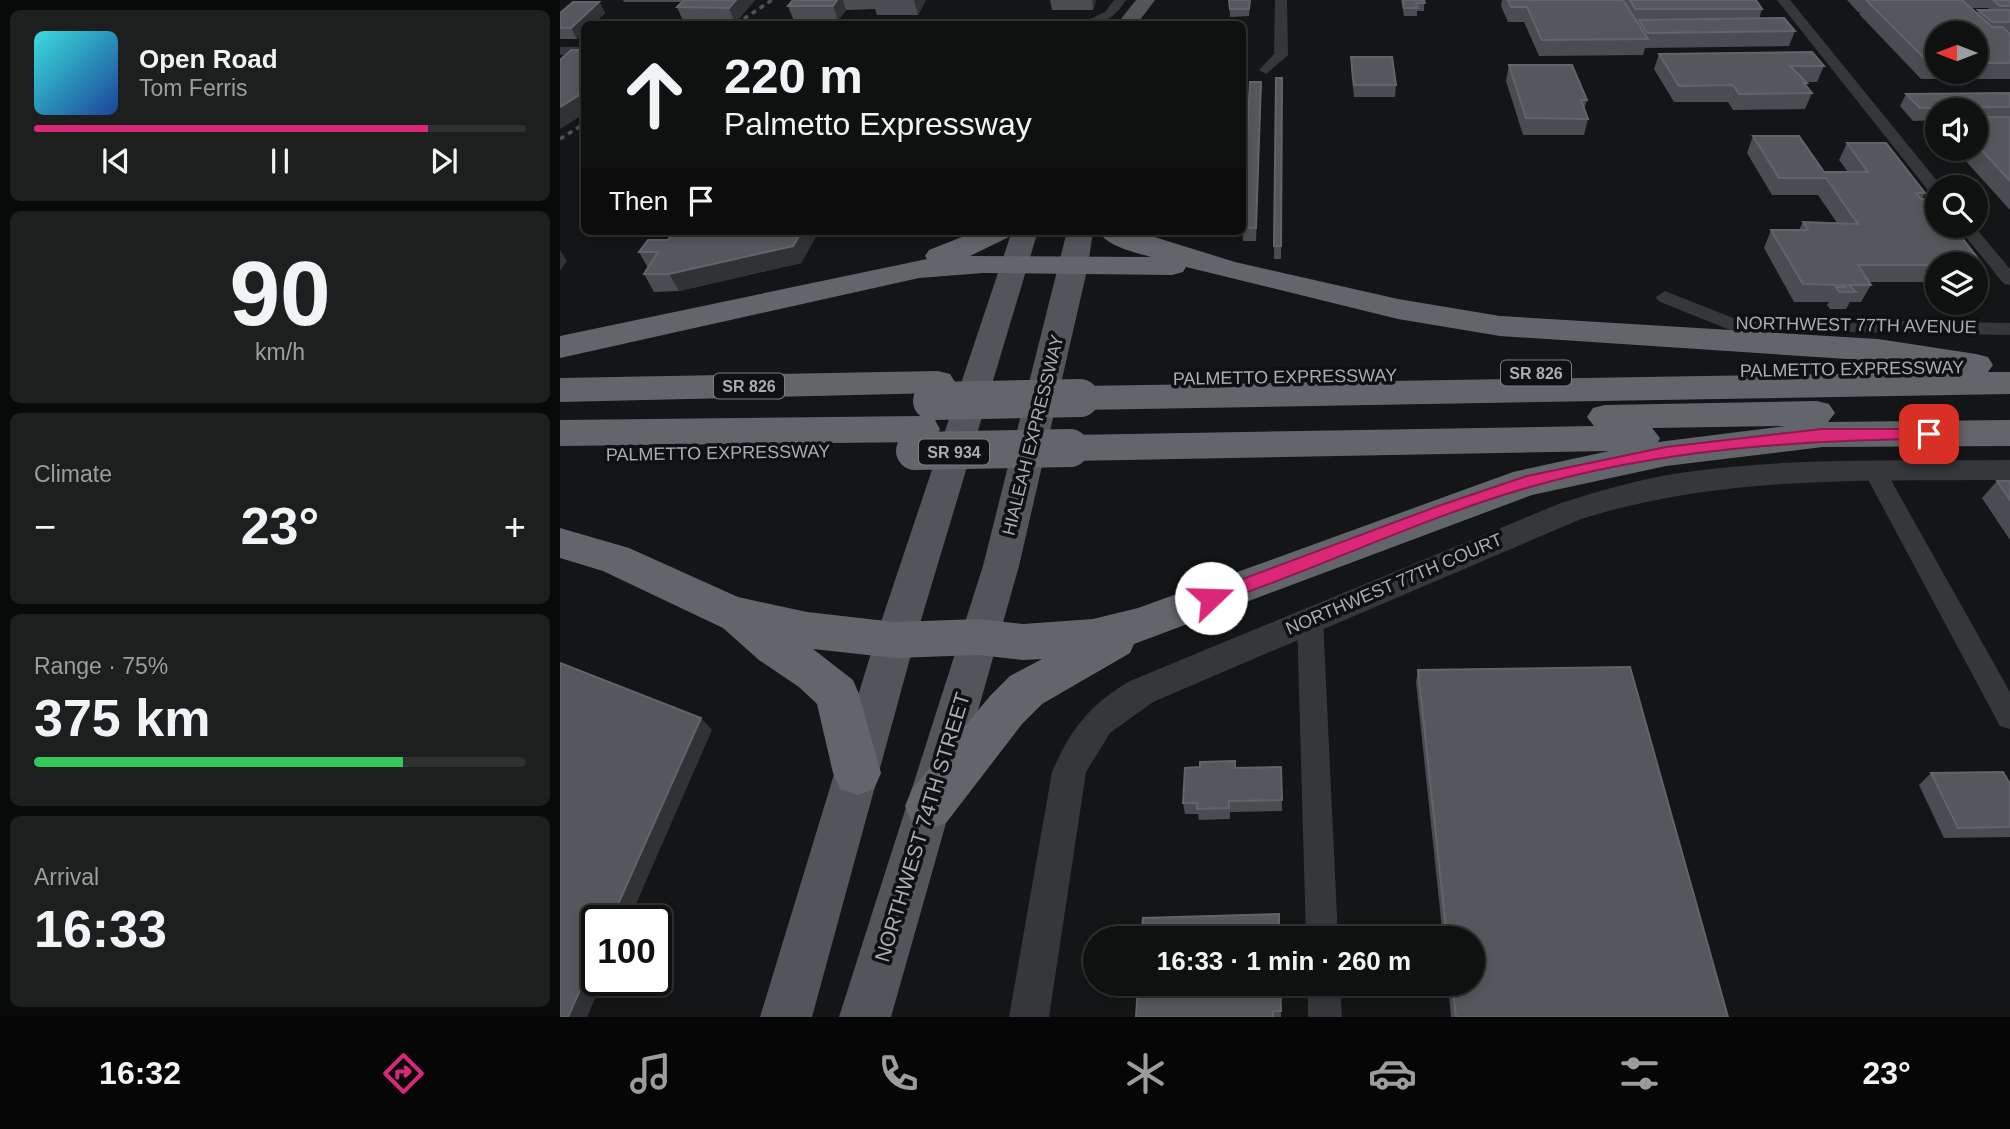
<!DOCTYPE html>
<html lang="en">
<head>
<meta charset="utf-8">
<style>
	body { margin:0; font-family:Arial,sans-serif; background:#1d1e1e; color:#f1f3f6; height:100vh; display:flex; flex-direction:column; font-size:26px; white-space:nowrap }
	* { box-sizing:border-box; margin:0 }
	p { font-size:23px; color:#9b9d9f }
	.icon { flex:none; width:38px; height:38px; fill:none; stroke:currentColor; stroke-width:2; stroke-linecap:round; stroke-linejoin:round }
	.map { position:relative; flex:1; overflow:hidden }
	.panel { display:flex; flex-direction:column; gap:10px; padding:10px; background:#080909; width:560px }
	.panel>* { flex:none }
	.hud { position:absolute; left:21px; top:21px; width:665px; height:214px; border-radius:10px; box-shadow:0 4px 10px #0003,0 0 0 2px #2f3030; background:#0f1010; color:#f1f3f6; overflow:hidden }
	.needle { width:46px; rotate:270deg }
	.buttons { position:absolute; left:1365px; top:21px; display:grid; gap:14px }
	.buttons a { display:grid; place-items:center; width:63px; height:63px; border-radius:50%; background:#0f1010; box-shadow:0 4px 10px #0003,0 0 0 2px #2f3030; font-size:35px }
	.speed { position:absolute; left:21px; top:905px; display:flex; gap:14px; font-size:35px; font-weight:700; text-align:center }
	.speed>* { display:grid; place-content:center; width:91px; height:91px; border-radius:50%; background:#0f1010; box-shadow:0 4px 10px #0003,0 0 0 2px #2f3030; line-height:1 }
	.speed .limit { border:4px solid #111; border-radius:10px; background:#fff; color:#111 }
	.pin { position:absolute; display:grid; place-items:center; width:60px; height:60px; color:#fff; margin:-30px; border-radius:14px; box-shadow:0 4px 10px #0006 }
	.me { position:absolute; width:77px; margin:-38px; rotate:69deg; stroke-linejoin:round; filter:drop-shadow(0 0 5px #0008) }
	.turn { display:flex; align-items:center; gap:24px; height:147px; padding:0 28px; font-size:32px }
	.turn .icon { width:91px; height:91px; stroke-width:2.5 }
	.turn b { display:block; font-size:49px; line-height:60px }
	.then { display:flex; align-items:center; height:66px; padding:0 28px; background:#0003; gap:14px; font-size:26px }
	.big { font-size:52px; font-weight:800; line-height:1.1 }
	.panel .tile { flex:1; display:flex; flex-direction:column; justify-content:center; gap:10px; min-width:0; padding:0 24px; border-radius:10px; background:#1d1e1e }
	.panel .dial { align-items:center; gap:0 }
	.dial b { font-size:91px; line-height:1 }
	.song { display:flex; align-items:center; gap:21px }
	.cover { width:84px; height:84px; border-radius:10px; background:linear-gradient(135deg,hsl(180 70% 55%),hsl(220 70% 35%)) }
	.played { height:7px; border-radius:4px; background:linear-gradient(90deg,#db2777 80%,#2f3030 80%) }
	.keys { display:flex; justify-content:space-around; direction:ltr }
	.heat { display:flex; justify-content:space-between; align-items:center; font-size:38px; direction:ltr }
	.charge { height:10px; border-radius:5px; background:linear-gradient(90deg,#34c759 75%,#2f3030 0) }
	.trip { position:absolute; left:523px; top:926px; width:402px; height:70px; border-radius:35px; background:#0f1010; box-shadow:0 4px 10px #0003,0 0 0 2px #2f3030; font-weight:800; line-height:70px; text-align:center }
	.dock { display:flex; height:112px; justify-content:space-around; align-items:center; background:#060606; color:#9b9d9f }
	.dock .icon { width:49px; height:49px }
	.dock .current { color:#db2777 }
	.dock b { font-size:32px; color:#f1f3f6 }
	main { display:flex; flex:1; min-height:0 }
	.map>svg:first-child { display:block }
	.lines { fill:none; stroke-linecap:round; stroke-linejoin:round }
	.minor { fill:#36373a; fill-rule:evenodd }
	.tertiary { fill:#36373a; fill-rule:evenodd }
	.primary { fill:#525559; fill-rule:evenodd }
	.motorway { fill:#62666b; fill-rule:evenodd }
	.rail { stroke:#4f5155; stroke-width:3.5; stroke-dasharray:5 4.5; stroke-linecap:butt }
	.motorway-bridge { stroke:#62666b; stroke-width:38 }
	.wall { fill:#4a4c51; fill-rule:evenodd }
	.shaded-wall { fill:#303235 }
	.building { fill:#54575b; stroke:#616469; stroke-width:2 }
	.route { fill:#db2777; stroke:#8e194d; stroke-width:2 }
	.labels { text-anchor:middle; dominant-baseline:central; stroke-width:7; stroke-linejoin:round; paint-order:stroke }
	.shield { fill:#0f1011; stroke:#7a7e84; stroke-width:2 }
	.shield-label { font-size:16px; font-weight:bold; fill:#a8adb5 }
	.street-label { font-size:18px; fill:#a8adb5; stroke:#0f1011 }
	.near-street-label { font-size:21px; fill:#a8adb5; stroke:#0f1011 }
</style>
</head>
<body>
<main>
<section class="panel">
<div class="tile">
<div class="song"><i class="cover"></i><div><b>Open Road</b><p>Tom Ferris</p></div></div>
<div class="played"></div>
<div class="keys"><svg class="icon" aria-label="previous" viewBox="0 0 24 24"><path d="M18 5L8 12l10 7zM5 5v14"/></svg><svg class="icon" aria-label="pause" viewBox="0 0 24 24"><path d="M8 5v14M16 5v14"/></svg><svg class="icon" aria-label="next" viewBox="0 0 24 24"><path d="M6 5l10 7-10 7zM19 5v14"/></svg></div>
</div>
<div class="tile dial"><b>90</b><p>km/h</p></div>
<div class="tile"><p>Climate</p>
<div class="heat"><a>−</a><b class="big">23°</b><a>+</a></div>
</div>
<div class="tile"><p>Range · 75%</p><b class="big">375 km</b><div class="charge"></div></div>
<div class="tile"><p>Arrival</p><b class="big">16:33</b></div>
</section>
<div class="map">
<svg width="1450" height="1017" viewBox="0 0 1450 1017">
	<rect width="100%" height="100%" fill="#141516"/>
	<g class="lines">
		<g class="minor">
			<path d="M554 0H566C553 20 543 24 519 24L545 12Z"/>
			<polygon points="715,0 727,0 728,55 706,74 699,70 714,54"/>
			<polygon points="1217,0 1230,0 1382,187 1377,187 1377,196 1371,194"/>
			<rect x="0" y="47" width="24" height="8"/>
			<polygon points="1397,226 1414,226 1450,269 1450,285 1444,284"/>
			<polygon points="1105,291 1173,318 1450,323 1450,335 1170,330 1098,301 1096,297"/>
			<polygon points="1315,464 1323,466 1450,692 1450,729 1440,726 1304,472 1307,466"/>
			<polygon points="750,609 759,612 763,619 778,938 746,938 737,619 741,612"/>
			<polygon points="748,984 780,984 782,1017 748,1017"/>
		</g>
		<path class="tertiary" d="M1450 460V480C1305 481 1161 475 1021 519L593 702 550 733 526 772 489 1017H449L492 772C510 730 530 704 570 681L1001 503C1040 491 1079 479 1120 473 1229 457 1340 461 1450 460Z"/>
		<g class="primary">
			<polygon points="576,0 595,0 577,24 557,24"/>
			<polygon points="452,231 478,231 355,640 252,1017 200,1017 315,640"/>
			<polygon points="507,231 533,231 528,266 459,566 331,1017 279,1017 423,566"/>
		</g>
		<g class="motorway">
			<path d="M417 231H453L449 237 410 256 591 257C574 252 548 247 538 231H575L675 262 838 299 940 316 1318 339 1416 354 1428 357 1433 365 1428 372H1450V394L520 410 508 406 503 398 508 390 520 386 1393 372 1318 361 940 336 838 319 626 267 623 272 612 275 423 273 359 278 0 358V336L367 259 365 256 369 250Z"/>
			<polygon points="378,371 390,374 395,382 390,390 378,393 0,402 0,378"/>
			<path d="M1257 401 1269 404 1275 413 1268 422 1450 420V446L1263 447 1106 466 972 495 574 644 570 653 482 704 462 724 386 823 369 829 352 823 345 806 352 789 430 696 450 676 482 659 463 660 419 655 335 658 253 649 293 680 299 694 321 773 314 789 297 795 280 789 273 773 257 704 239 687 199 660 163 628 43 571 0 558V528L69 548 178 597 247 612 335 622 419 619 463 624 533 619 578 608 953 472 1049 451 510 461 497 457 492 448 497 439 510 435 1034 426 1027 417 1033 408 1045 405ZM1225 426 1098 442 1100 438 1092 428Z"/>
			<polygon points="362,416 375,420 380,429 375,438 362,442 0,446 0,420"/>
		</g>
		<g class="rail">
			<polyline points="176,24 212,0"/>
			<polyline points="0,139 24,124"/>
		</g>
		<g class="motorway-bridge">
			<polyline points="372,401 520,398"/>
			<polyline points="355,451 510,448"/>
		</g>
	</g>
	<g class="wall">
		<polygon points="63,0 195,0 175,23 124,23 117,7 122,2 64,2"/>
		<polygon points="233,0 366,0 358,15 317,15 315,9 286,10 278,21 234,21 228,6"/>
		<polygon points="490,0 536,0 533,10 492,10"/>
		<polygon points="669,0 690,0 689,16 670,17"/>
		<polygon points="841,0 864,0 864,11 857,11 857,16 844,16"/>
		<polygon points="942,0 1196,0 1202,9 1199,19 1235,31 1229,46 1085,48 1083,55 979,56 964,22 948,22 941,6"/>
		<path d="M1287 0H1450V79H1361L1299 14 1300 12H1298ZM1411 8H1429L1427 10H1418L1417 13ZM1377 33H1416V72H1377Z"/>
		<polygon points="39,2 45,13 33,24 24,24 24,33 17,39 0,39 0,13"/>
		<polygon points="1099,54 1264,66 1257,82 1246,82 1247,83 1246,86 1252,93 1245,109 1173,110 1168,102 1114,102 1094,69"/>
		<polygon points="791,57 836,85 835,97 794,97 791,70"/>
		<polygon points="949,65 1027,100 1024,110 1028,119 1024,135 963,135 946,81"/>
		<polygon points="716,78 722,78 721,259 714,259"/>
		<polygon points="701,82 696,241 683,241 682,222"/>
		<polygon points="1450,93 1450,210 1395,149 1416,149 1416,110 1377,110 1377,120 1353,121 1340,106 1346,94"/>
		<polygon points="1193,136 1264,172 1288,172 1279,160 1287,143 1365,193 1362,199 1423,265 1416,276 1416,264 1377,264 1377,286 1367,287 1364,282 1309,282 1311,285 1301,302 1290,302 1286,309 1270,309 1267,305 1269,302 1234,302 1204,248 1211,230 1239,230 1243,222 1277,223 1258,195 1212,195 1187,153"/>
		<polygon points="111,231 259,231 241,263 119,291 94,292 84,274 88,268 79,252 108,240 112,234"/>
		<rect x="655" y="231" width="14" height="3"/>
		<polygon points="1437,481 1450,481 1450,540 1422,498"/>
		<polygon points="858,670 1168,1017 891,1017 888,984 914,984 914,938 883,938 856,682"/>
		<polygon points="675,761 676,768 721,767 722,811 670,812 670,819 639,820 638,814 625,814 623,803 640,767"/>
		<polygon points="1371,773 1450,784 1450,837 1384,838 1359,785"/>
		<polygon points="720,984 721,1017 576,1017"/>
	</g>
	<g class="shaded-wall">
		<polygon points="176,0 195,0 175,23 169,8"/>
		<polygon points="277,0 283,0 286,10 278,21 273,6"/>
		<polygon points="354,0 366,0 358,15"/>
		<polygon points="532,0 536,0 533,10"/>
		<polygon points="39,2 45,13 33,24 24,24 24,33 17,39 11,28"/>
		<polygon points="701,82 701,94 696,241 696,228"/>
		<polygon points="24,92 24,114 0,129 0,107"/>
		<polygon points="242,231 259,231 241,263 119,291 109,274"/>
		<polygon points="0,250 7,261 0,271"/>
		<polygon points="141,718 152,730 69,920 51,920"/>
		<polygon points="37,952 37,980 43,980 27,1017 8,1017"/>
	</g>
	<g class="building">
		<polygon points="124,0 176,0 169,8 117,7"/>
		<polygon points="233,0 277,0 273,6 228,6"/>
		<polygon points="669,0 690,0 689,9 670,9"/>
		<polygon points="843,0 864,0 865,3 856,3 858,8 844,8"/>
		<polygon points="948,0 1063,0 1088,39 982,40 967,7 951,7"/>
		<polygon points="1070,0 1196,0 1202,9 1075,9"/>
		<polygon points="1306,0 1402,0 1432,27 1443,27 1450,34 1450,63 1416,63 1416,33 1377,33 1377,63 1369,63"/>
		<polygon points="1433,0 1450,0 1450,6 1440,6"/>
		<polygon points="13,2 39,2 11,28 0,28 0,13"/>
		<polygon points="1418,10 1450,10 1450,22 1432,22"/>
		<polygon points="1224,18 1235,31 1087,33 1079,20"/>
		<polygon points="352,20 366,20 364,24 350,24"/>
		<polygon points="430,20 434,24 442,21 448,24 424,24 422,23"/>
		<polygon points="608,21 625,21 624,24 607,24"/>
		<polygon points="11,50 24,50 24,92 0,107 0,60"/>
		<polygon points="1252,52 1264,66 1230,66 1247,83 1244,83 1252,93 1179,94 1173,85 1119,86 1099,54"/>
		<polygon points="791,57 832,57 836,85 794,85"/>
		<polygon points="949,65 1012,65 1027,100 1021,100 1028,119 966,118"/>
		<polygon points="716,78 722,78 721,246 714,246"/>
		<polygon points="690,82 701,82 696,228 682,228"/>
		<polygon points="1450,93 1450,107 1360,108 1346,94"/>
		<polygon points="1416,117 1450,117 1450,181 1416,144"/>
		<polygon points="1193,136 1239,136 1264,172 1308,172 1287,143 1326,143 1365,193 1356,193 1361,199 1373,199 1377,205 1377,226 1393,226 1423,265 1377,264 1377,269 1374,265 1298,265 1311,285 1289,285 1296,292 1279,292 1276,287 1286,287 1285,285 1243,284 1211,230 1248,230 1243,222 1298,224 1266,178 1219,178"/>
		<polygon points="114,231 242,231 233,246 109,274 84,274 98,252 79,252 88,240 108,240"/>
		<polygon points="1437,481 1450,481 1450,500"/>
		<polygon points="0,663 141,718 51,920 37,920 37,952 8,1017 0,1017"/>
		<polygon points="1070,667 1168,1017 896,1017 892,984 914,984 914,938 887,938 858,670"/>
		<polygon points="675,761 675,768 721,767 722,800 669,801 669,808 637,809 637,803 623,803 625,768 640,767 640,762"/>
		<polygon points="1443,772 1450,784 1450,827 1398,828 1371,773"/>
		<polygon points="719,914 719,938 581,938 583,918"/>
		<polygon points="578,984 720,984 721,1011 713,1011 713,1017 576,1017"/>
	</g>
	<path class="route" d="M1262 429H1369L1377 434 1369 439C1235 440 1099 450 970 487 861 518 758 569 651 605L642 598 645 593 881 505 967 476 1106 447Z"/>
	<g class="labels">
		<g class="shield">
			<rect x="941" y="360.5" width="70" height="25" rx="5"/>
			<rect x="154" y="373.5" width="70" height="25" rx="5"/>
			<rect x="359" y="439.5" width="70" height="25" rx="5"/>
		</g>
		<g class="shield-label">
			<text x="976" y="373">SR 826</text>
			<text x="189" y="386">SR 826</text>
			<text x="394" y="452">SR 934</text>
		</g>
		<g class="street-label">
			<text transform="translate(1296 325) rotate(1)">NORTHWEST 77TH AVENUE</text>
			<text transform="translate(1292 369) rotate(-1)">PALMETTO EXPRESSWAY</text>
			<text transform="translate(725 377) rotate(-1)">PALMETTO EXPRESSWAY</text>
			<text transform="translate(473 435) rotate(-76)">HIALEAH EXPRESSWAY</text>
			<text transform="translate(158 453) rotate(-1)">PALMETTO EXPRESSWAY</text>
			<text transform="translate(834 584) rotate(-23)">NORTHWEST 77TH COURT</text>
		</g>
		<g class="near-street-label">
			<text transform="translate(362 827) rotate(-73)">NORTHWEST 74TH STREET</text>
		</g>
	</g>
</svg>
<div class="buttons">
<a><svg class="needle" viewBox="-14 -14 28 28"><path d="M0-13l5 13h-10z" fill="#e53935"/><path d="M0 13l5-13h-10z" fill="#9b9d9f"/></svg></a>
<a><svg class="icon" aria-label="sound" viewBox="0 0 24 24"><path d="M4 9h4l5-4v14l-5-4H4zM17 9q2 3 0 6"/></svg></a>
<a><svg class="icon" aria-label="search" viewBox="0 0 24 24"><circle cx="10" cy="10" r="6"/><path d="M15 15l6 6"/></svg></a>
<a><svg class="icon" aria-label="layers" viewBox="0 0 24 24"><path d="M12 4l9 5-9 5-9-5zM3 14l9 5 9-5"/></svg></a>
</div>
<div class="speed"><div class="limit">100</div></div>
<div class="pin" style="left:1369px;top:434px;background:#d93025"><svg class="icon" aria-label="arrive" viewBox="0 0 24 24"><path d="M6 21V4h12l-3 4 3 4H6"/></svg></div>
<svg class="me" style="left:651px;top:598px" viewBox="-20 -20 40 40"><circle r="19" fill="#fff"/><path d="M0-13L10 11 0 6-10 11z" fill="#db2777"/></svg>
<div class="trip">16:33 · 1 min · 260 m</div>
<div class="hud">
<div class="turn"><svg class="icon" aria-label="ahead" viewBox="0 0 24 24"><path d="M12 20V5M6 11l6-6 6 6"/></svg><div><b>220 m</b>Palmetto Expressway</div></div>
<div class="then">Then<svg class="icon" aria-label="arrive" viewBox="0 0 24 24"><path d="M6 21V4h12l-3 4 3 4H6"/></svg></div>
</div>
</div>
</main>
<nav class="dock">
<b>16:32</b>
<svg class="icon current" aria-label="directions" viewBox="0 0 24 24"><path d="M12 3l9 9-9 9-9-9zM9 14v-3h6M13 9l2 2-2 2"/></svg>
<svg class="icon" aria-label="music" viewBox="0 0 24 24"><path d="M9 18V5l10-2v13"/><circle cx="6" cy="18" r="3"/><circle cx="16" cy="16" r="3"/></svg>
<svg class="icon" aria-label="phone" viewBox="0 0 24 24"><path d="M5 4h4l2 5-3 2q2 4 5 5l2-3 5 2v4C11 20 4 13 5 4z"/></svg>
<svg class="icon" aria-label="climate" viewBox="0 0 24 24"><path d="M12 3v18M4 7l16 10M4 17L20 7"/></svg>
<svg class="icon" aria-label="car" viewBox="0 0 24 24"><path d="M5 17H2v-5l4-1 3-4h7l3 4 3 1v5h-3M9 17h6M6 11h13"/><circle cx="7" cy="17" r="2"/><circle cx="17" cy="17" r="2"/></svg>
<svg class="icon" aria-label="filters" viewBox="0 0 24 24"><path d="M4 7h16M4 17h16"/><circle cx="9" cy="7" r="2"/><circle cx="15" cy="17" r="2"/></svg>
<b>23°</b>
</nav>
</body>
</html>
